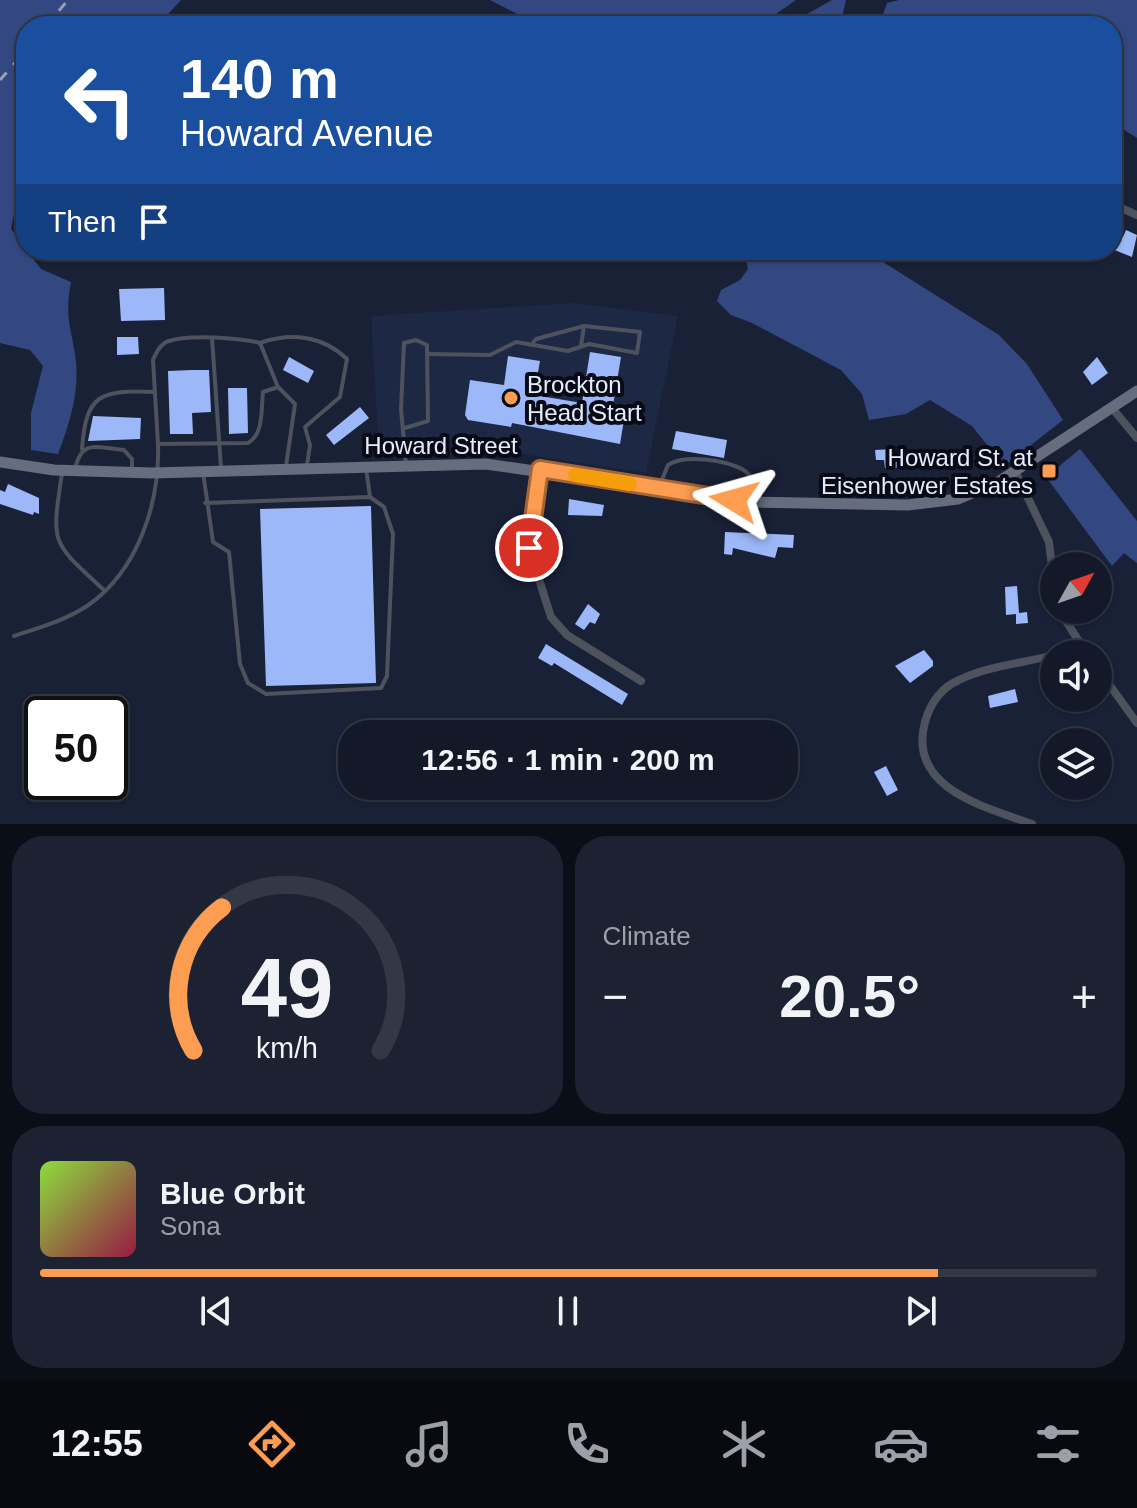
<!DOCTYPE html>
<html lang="en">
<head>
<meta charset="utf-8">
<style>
	body { margin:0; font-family:Helvetica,sans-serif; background:#1c2231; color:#f1f3f6; height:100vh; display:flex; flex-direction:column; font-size:30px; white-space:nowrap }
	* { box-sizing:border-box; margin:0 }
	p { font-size:26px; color:#9da0a8 }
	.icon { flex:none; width:44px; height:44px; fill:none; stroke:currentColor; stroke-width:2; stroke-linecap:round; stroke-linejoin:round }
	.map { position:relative; height:824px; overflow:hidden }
	.side { display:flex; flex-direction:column; gap:12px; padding:12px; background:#0a0e17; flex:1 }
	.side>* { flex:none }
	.hud { position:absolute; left:16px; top:16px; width:1106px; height:244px; border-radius:32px; box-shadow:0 2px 6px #0004,0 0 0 2px #323846; background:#1a4fa0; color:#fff; overflow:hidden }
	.needle { width:52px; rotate:50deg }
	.buttons { position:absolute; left:1040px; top:552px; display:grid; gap:16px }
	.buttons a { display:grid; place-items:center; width:72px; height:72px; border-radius:50%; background:#131929; box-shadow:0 2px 6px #0004,0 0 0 2px #323846; font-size:40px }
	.speed { position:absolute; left:24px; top:696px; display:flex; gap:16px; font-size:40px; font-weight:700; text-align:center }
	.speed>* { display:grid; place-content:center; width:104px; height:104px; border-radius:50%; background:#131929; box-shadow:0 2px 6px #0004,0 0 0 2px #323846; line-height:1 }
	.speed .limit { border:4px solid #111; border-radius:12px; background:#fff; color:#111 }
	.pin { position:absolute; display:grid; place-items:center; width:68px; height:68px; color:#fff; margin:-34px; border:4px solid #fff; border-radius:50%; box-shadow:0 2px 8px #0007 }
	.me { position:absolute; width:88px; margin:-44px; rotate:278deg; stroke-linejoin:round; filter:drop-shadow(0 0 6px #0008) }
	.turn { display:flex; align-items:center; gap:28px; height:168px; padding:0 32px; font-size:36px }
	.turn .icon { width:104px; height:104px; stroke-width:2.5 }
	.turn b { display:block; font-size:56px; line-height:68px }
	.then { display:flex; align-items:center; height:76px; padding:0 32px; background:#0003; gap:16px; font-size:30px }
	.big { font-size:60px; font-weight:700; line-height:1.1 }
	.side .tile { flex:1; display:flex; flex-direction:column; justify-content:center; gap:12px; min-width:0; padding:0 28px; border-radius:32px; background:#1c2231 }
	.side .dial { align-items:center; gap:0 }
	.dial svg { height:208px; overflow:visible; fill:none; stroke:#323846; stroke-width:7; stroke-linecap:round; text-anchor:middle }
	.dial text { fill:#f1f3f6; stroke:none }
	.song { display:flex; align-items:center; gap:24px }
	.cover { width:96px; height:96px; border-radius:12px; background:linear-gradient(135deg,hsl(90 70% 55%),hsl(340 70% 35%)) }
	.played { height:8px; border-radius:4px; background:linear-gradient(90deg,#fc9d52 85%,#323846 85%) }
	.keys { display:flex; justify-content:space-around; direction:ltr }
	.heat { display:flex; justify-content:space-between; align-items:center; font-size:44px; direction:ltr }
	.side .tiles { flex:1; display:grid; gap:12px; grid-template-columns:1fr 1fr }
	.tile:last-child { grid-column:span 2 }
	.trip { position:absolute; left:338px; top:720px; width:460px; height:80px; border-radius:32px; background:#131929; box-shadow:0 2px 6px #0004,0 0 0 2px #323846; font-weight:700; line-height:80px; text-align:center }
	.dock { display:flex; height:128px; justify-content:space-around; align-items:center; background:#080a10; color:#9da0a8 }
	.dock .icon { width:56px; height:56px }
	.dock .active { color:#fc9d52 }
	.dock b { font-size:36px; color:#f1f3f6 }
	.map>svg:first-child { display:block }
	.built { fill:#1d2844 }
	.forest { fill:#334881 }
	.building { fill:#9db8f9 }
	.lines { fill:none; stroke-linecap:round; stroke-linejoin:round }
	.lane { stroke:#4d525d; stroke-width:4 }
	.street { stroke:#4d525d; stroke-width:8 }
	.secondary { stroke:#656d7f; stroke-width:11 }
	.rail { stroke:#99a0b2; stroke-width:3; stroke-dasharray:10 10; stroke-linecap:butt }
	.route-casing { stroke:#a46635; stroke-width:20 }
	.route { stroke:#fc9d52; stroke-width:14 }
	.slow { stroke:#f59e0b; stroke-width:14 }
	.poi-dot { fill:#fc9d52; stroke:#080b15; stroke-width:3 }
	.labels { text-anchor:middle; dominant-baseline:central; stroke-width:8; stroke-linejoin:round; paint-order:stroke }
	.poi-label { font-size:24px; fill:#e6ecfc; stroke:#080b15; text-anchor:start }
	.street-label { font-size:24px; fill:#e6ecfc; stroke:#080b15 }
</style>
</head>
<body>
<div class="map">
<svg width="1137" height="824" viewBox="0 0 1137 824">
	<rect width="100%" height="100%" fill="#192137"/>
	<polygon class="built" points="573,303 678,316 646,473 496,450 379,452 371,316"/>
	<g class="forest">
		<path d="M0 0H181L157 26H26V187L17 198 11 229 41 269 71 282C64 319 72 328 76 362 79 395 69 425 58 454L31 450V413L43 366 30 350 0 343Z"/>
		<polygon points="490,0 796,0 759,26 541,26"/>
		<polygon points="832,0 846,0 840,26 786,26"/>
		<polygon points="899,0 1137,0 1137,138 1112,122 1112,26 961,26 946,17 938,26 879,26 887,3"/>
		<polygon points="712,250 864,250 999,335 1027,364 1063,420 1004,466 972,426 930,400 906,414 869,420 862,394 841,370 752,323 731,315 717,301 721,290 740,280 748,269 745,255"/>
		<polygon points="1080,449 1137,521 1137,563 1124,553 1112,566 1046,477"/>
	</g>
	<g class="building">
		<polygon points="1126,230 1137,235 1132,257 1112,249 1115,233 1123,237"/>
		<polygon points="164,288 165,320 121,321 119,289"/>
		<polygon points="117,337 138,337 139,354 117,355"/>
		<polygon points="590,352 621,357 612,412 625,414 620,444 512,423 511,427 468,420 465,415 470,380 504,385 508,356 540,361 534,395 582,403"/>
		<polygon points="289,357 314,371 308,383 283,370"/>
		<polygon points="1097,357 1108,373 1092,385 1083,372"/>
		<polygon points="192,370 209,370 211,412 192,413 193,434 170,434 168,371"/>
		<polygon points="228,388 247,388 248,433 229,434"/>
		<polygon points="360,407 369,418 334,445 326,435"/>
		<polygon points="93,416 141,418 140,439 88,441"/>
		<polygon points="676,431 727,440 724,458 672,449"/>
		<polygon points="894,449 894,456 908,455 909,467 885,468 884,460 876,460 875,450"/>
		<polygon points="8,484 39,498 39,514 34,512 33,515 0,504 0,490 5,492"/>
		<polygon points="569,499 604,505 602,516 568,515"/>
		<polygon points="371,506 376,683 266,686 260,509"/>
		<polygon points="725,532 794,535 793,548 778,547 775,558 733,548 732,555 724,554"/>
		<polygon points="1017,586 1019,613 1027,612 1028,623 1016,624 1016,614 1006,615 1005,587"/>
		<polygon points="588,604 600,614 595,624 590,622 584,630 575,624"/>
		<polygon points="546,644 628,694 622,705 554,663 552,666 538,658"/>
		<polygon points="924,650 933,661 933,666 910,683 895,666"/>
		<polygon points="1015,689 1018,702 990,708 988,696"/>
		<polygon points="886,766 898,790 887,796 874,772"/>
	</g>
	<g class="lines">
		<g class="lane">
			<polyline points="212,338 221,468"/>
			<path d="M260 343C292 332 323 336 347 359L340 397 305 427 310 445 307 465"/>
			<polyline points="581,346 584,326"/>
			<polyline points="428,354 490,355 516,342 568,351 589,344 637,353 640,332 584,326 536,339 531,345"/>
			<polyline points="405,428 428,421 427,345 416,340 404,343 401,409 406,464"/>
			<path d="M158 444 153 360C156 353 160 344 169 341 189 334 240 338 260 343L278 387"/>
			<path d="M82 449C86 393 101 390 154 392"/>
			<polyline points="366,468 370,497"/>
			<path d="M75 469C82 438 97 448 124 450L132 459V470"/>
			<polyline points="203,472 213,542 229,552 240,664 248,683 266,694 381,688 387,676 393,534 384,507 370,497 205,503"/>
			<path d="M62 473C51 546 51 541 105 591"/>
			<path d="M659 487 668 465C684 454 724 460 742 469 754 476 758 488 760 501"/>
			<path d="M14 636C38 628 66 620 87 606 138 571 160 503 158 444L248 443C264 434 261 409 263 392L278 387 295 404 286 466"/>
		</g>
		<g class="street">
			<polyline points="1112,204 1137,215"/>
			<polyline points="1112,408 1137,438"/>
			<polyline points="540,470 529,548 551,617 567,635 641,681"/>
			<polyline points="1016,473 1049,542 1054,583"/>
			<polyline points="1059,610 1087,654"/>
			<polyline points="1057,654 1079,643"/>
			<polyline points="1098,669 1137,723"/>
			<path d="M1032 824C986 807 907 789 925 722 930 704 941 688 959 680 988 666 1023 663 1054 655"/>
		</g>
		<polyline class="secondary" points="0,462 54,470 152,473 486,464 750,502 908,505 958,499 998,482 1137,391"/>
		<g class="rail">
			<polyline points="46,26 68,0"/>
			<polyline points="0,80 26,50"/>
		</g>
	</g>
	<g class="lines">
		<defs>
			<polyline id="route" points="529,548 540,469 734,500"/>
		</defs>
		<use href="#route" class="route-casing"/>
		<use href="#route" class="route"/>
		<polyline class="slow" points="575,475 630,484"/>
	</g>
	<g class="poi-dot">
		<circle cx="511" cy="398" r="8"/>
		<rect x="1041" y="463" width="16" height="16" rx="4"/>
	</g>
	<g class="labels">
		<g class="poi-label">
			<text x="527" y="384">Brockton<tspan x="527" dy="28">Head Start</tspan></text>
			<text x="1033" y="457" text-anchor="end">Howard St. at<tspan x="1033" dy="28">Eisenhower Estates</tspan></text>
		</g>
		<g class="street-label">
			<text x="441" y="445">Howard Street</text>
		</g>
	</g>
</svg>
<div class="buttons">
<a><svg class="needle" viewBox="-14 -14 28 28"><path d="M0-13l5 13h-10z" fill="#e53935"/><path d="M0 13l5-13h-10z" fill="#9da0a8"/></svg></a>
<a><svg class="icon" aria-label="sound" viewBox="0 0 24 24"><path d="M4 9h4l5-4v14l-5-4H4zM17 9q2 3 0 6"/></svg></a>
<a><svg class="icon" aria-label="layers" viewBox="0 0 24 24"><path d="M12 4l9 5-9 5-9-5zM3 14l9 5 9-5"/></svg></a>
</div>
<div class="speed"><div class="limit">50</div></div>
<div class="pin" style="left:529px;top:548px;background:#d93025"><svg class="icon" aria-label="arrive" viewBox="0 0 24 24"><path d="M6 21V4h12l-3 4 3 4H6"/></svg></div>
<svg class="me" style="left:734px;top:500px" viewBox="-20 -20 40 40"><path d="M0-17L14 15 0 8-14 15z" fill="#fc9d52" stroke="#fff" stroke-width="4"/></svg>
<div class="trip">12:56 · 1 min · 200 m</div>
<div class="hud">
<div class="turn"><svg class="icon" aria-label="left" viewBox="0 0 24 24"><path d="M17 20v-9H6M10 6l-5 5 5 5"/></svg><div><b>140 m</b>Howard Avenue</div></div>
<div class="then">Then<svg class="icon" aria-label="arrive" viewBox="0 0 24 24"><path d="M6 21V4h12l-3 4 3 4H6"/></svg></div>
</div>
</div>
<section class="side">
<div class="tiles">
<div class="tile dial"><svg viewBox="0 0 100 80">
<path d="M14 69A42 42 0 1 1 86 69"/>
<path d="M14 69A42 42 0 0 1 25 14" stroke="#fc9d52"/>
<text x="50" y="56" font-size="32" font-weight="700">49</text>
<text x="50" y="72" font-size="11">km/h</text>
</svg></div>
<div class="tile"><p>Climate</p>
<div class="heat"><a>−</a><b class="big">20.5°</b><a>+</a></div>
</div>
<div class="tile">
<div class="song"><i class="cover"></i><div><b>Blue Orbit</b><p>Sona</p></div></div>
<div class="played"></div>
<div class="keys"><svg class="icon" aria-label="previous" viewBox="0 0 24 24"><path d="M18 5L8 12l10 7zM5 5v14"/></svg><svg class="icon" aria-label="pause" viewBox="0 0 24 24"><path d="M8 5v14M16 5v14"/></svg><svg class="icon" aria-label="next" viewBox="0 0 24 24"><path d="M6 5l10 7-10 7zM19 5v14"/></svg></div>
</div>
</div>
</section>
<nav class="dock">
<b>12:55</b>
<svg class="icon active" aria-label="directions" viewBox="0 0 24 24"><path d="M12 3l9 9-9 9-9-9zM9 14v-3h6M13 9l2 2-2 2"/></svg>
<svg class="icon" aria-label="music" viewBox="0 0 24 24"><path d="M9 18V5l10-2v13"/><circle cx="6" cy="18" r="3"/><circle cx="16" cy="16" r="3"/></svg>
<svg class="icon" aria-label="phone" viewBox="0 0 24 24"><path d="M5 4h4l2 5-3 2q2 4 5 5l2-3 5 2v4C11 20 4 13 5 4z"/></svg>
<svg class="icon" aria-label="climate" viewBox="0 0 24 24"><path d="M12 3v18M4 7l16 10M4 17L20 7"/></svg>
<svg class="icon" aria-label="car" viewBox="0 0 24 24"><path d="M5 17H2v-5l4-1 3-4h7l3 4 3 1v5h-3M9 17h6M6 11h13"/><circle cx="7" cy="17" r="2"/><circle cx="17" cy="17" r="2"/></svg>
<svg class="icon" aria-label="filters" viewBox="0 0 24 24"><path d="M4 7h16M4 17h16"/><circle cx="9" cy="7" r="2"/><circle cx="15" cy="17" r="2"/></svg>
</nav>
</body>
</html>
